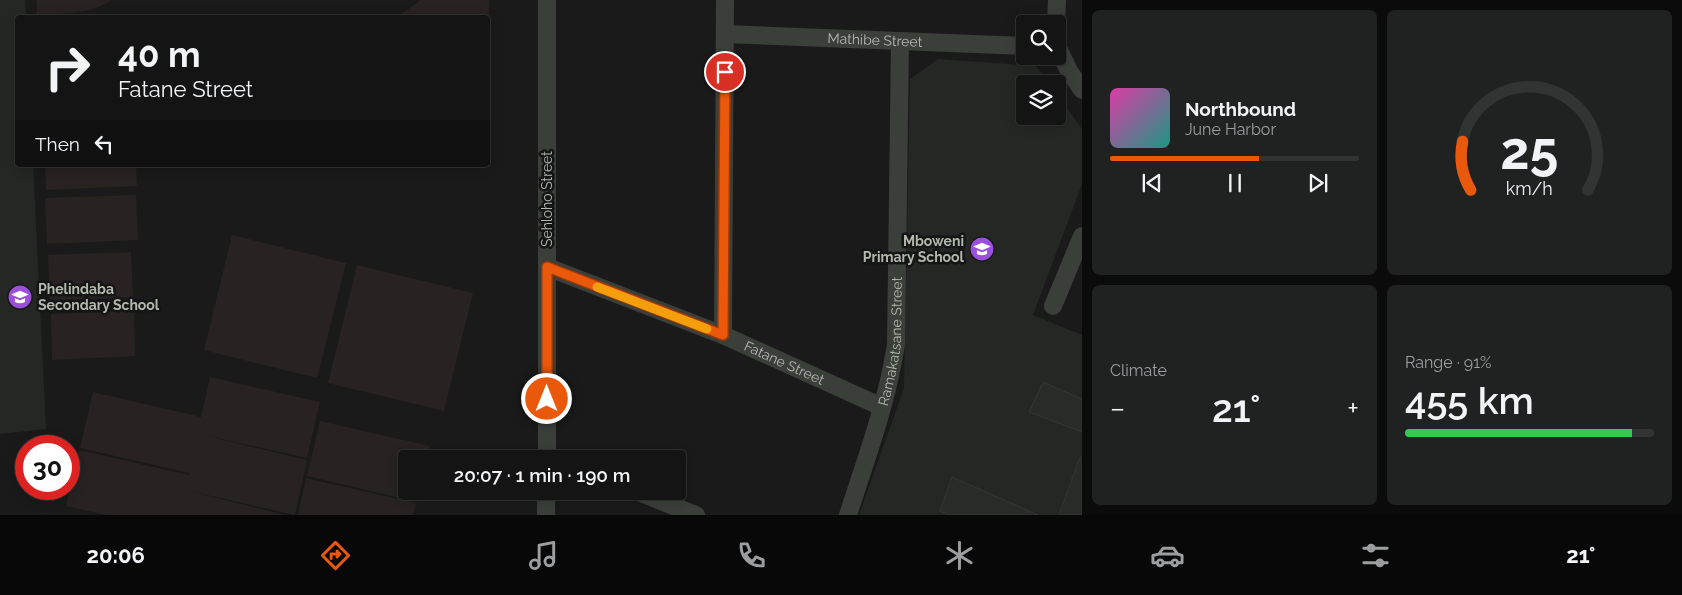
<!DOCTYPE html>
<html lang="en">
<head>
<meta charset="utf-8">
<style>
	body { margin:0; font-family:Raleway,sans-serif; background:#202121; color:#f1f3f6; height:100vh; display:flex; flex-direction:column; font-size:19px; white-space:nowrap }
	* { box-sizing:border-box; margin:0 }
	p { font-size:16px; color:#9d9ea0 }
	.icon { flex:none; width:28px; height:28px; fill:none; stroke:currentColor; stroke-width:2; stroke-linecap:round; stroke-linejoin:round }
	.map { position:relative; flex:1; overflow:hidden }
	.sheet { display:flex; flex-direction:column; gap:10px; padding:10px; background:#0a0b0a; width:600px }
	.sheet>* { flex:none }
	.top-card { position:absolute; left:15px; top:15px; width:475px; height:152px; border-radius:5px; box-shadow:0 2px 12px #0003,0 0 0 1px #323333; background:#131413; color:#f1f3f6; overflow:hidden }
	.buttons { position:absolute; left:1016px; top:15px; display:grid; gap:10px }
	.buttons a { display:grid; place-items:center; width:50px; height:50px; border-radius:5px; background:#131413; box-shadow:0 2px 12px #0003,0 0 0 1px #323333; font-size:25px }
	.speed { position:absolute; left:15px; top:435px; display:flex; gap:10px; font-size:25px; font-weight:700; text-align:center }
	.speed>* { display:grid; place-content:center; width:65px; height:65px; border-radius:50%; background:#131413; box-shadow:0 2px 12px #0003,0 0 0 1px #323333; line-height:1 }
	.speed .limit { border:8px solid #d22; background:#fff; color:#111 }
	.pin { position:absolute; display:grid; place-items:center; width:42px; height:42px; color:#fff; margin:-21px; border:2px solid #fff; border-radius:50%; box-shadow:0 1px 5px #0007 }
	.me { position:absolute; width:55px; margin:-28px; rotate:0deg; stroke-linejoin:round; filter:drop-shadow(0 0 4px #0008) }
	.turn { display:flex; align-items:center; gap:18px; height:105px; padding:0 20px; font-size:22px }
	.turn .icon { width:65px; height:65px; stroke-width:2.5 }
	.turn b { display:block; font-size:35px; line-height:42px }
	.then { display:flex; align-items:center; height:48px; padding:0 20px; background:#0003; gap:10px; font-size:19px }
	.big { font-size:38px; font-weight:600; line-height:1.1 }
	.sheet .card { flex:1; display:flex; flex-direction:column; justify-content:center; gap:8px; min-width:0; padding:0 18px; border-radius:8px; background:#202121 }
	.sheet .dial { align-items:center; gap:0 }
	.dial svg { height:130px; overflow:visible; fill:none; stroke:#323333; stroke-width:7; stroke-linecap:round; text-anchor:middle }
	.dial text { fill:#f1f3f6; stroke:none }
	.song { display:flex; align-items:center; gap:15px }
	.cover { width:60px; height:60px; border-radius:8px; background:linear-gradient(135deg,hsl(320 70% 55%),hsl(170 70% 35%)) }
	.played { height:5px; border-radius:2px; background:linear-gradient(90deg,#ea580c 60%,#323333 60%) }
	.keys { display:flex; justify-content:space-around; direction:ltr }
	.heat { display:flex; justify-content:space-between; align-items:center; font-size:28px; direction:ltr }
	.charge { height:8px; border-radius:4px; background:linear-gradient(90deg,#34c759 91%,#323333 0) }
	.sheet .tiles { flex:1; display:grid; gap:10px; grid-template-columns:repeat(2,1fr) }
	.trip { position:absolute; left:398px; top:450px; width:288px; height:50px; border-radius:5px; background:#131413; box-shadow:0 2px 12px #0003,0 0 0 1px #323333; font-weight:600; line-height:50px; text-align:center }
	.tabs { display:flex; height:80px; justify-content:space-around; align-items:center; background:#080808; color:#9d9ea0 }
	.tabs .icon { width:35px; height:35px }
	.tabs .active { color:#ea580c }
	.tabs b { font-size:22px; color:#f1f3f6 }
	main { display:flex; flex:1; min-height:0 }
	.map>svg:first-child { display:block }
	.built { fill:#252725 }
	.green { fill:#282222 }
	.building { fill:#292b29; stroke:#333633 }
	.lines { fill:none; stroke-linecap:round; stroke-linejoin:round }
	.minor { stroke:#3b3f3a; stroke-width:18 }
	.route-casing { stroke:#983908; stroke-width:12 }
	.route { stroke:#ea580c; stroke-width:9 }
	.slow { stroke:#f59e0b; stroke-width:9 }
	.labels { text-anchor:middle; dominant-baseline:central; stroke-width:5; stroke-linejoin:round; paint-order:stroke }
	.street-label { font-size:14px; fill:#b2b8ad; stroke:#141514 }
	.poi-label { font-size:14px; font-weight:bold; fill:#b2b8ad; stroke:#141514; text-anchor:end }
</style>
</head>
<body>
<main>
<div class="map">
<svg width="1082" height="515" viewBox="0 0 1082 515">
	<rect width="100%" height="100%" fill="#191a19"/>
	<g class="built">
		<polygon points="0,0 25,0 26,17 18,18 18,165 33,165 46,429 0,434"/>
		<polygon points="938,59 1036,66 1049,84 1025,84 1025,116 1058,116 1058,95 1082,129 1082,184 1033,315 1082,335 1082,515 859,515 904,388 910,79"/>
	</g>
	<g class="green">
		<path d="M37 0H112C91 15 62 13 37 15Z"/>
		<polygon points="421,0 489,0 488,75 488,18 397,17"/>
		<polygon points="45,165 136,165 137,186 46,190"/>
		<polygon points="136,195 138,240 47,244 45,198"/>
		<polygon points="232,235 346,263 317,378 204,350"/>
		<polygon points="131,252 133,297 50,301 48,255"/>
		<polygon points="357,265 473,293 444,411 328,383"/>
		<polygon points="134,311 135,356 52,360 51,314"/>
		<polygon points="210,377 320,402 307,458 199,434 307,460 295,515 185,490 285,515 106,515 66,506 79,450 189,475 189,473 80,448 93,392 201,417"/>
		<polygon points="320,421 430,446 427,459 406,459 406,491 419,491 417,502 307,476"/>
		<polygon points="306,478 416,503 413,515 298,515"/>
	</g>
	<g class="building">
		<polygon points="1043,382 1082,399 1082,432 1029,412"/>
		<polygon points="1080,457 1082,458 1082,515 1059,515"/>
		<polygon points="952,477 1038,515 950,515 940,511"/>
	</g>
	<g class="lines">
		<g class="minor">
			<polyline points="1056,24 1057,0"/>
			<path id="s1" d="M725 34 1025 46"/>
			<polyline points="1058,48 1069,71 1082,90"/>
			<path id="s2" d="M547 267 723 335 882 407"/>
			<polyline points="1053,306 1082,236"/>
			<polyline points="723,335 725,0"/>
			<polyline points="547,459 547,0"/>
			<polyline points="636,491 696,515"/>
			<polyline points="546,515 546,491"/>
			<path id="s3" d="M848 515C866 459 887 403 896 344L900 42"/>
		</g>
	</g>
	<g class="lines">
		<defs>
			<polyline id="route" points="547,399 547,267 723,335 725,72"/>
		</defs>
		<use href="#route" class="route-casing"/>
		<use href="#route" class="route"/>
		<polyline class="slow" points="597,287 707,329"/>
	</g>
	<defs>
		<symbol id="school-disc" viewBox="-11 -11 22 22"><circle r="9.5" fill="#9b4fdc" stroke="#141514"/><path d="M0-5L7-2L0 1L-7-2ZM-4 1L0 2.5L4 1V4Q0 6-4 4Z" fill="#fff"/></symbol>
	</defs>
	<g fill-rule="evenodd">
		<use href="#school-disc" x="968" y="235" width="28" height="28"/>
		<use href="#school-disc" x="6" y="283" width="28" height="28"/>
	</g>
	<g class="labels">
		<g class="street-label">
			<text stroke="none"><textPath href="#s1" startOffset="150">Mathibe Street</textPath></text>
			<text transform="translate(547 199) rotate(-90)">Sehloho Street</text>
			<text stroke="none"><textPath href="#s3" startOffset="180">Ramakatsane Street</textPath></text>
			<text stroke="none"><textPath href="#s2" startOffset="256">Fatane Street</textPath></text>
		</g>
		<g class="poi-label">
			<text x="964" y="241">Mboweni<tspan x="964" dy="16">Primary School</tspan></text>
			<text x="38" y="289" text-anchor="start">Phelindaba<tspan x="38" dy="16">Secondary School</tspan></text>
		</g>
	</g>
</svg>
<div class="buttons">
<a><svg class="icon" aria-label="search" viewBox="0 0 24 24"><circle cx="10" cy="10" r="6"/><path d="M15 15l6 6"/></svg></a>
<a><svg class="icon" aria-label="layers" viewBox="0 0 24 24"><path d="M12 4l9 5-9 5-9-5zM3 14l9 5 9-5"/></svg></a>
</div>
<div class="speed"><div class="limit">30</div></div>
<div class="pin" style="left:725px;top:72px;background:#d93025"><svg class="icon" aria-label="arrive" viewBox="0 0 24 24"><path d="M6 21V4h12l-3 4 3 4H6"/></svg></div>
<svg class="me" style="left:547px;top:399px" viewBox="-20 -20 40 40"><circle r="17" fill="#ea580c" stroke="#fff" stroke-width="3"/><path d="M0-11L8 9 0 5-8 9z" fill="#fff"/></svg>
<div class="trip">20:07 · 1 min · 190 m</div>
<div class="top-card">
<div class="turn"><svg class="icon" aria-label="right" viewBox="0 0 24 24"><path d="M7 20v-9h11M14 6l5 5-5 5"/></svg><div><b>40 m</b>Fatane Street</div></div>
<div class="then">Then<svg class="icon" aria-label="left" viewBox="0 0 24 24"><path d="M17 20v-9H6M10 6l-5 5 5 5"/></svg></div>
</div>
</div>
<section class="sheet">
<div class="tiles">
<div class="card">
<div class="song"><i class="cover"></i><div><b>Northbound</b><p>June Harbor</p></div></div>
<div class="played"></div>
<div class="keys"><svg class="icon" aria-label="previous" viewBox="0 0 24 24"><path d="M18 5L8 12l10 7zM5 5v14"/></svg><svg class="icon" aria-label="pause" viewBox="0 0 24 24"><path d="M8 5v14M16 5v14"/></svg><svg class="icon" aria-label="next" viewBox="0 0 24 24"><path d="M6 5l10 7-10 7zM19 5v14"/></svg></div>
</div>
<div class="card dial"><svg viewBox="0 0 100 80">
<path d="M14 69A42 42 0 1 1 86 69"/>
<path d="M14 69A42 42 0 0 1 9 39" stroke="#ea580c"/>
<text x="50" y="56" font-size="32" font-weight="700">25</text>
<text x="50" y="72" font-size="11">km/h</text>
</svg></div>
<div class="card"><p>Climate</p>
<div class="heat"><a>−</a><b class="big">21°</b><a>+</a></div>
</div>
<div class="card"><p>Range · 91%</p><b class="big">455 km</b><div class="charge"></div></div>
</div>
</section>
</main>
<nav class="tabs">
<b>20:06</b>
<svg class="icon active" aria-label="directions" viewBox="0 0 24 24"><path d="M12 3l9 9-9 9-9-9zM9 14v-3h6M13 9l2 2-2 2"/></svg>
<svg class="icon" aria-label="music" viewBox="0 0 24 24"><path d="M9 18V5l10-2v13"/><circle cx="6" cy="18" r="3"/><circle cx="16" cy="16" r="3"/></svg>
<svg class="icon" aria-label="phone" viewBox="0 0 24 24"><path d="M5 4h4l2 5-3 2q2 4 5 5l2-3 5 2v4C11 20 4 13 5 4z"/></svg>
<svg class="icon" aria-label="climate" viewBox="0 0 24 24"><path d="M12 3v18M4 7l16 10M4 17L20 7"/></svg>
<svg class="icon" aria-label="car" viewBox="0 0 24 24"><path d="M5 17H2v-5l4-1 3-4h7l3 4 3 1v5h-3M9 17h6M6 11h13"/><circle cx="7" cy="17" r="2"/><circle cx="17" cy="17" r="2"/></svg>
<svg class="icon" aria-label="filters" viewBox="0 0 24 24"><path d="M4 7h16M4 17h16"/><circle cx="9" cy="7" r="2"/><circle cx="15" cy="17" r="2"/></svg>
<b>21°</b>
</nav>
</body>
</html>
